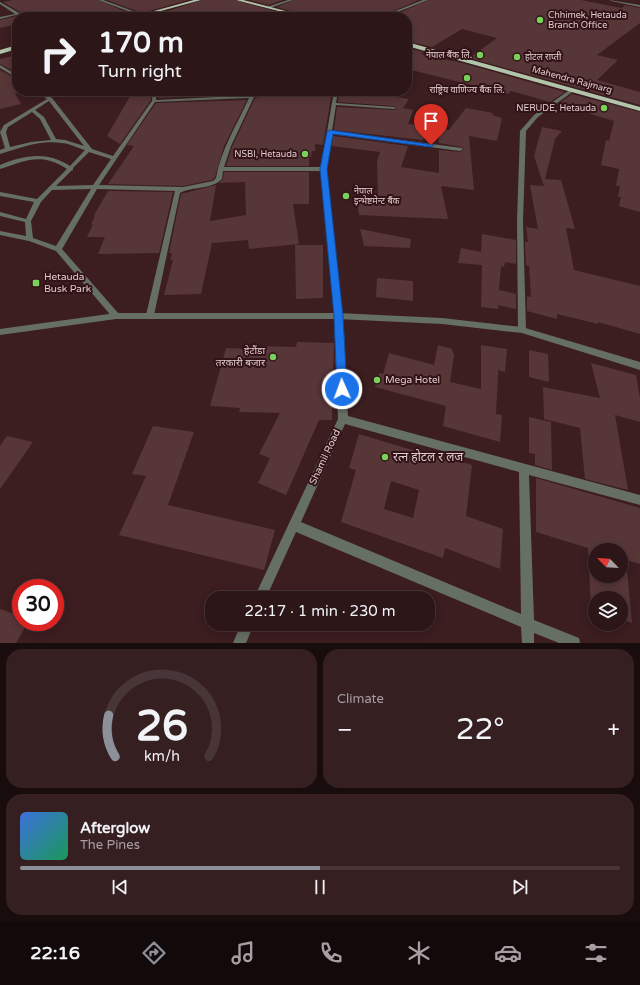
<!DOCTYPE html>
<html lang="en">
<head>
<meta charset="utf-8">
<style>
	body { margin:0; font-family:"Varela Round","Noto Sans Devanagari",sans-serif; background:#351f21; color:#f1f3f6; height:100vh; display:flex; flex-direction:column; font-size:15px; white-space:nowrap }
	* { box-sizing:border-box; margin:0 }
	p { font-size:13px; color:#a79fa2 }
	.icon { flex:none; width:22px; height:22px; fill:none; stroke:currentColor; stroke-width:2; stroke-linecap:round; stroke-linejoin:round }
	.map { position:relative; height:643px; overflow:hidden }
	.drawer { display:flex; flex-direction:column; gap:6px; padding:6px; background:#190c0d; flex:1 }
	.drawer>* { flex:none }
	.guide { position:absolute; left:12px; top:12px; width:400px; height:84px; border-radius:16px; box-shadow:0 2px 10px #0003,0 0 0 1px #483537; background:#2d1618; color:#f1f3f6; overflow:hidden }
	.needle { width:26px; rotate:295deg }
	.fabs { position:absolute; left:588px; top:543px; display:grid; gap:8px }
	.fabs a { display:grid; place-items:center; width:40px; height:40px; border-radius:50%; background:#2d1618; box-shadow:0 2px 10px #0003,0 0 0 1px #483537; font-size:20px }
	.speed { position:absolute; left:12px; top:579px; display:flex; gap:8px; font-size:20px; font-weight:700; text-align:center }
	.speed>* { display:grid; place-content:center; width:52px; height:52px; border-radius:50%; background:#2d1618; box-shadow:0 2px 10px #0003,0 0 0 1px #483537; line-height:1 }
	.speed .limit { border:6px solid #d22; background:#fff; color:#111 }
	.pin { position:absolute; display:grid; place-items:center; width:34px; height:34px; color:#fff; margin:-41px -17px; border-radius:50% 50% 50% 0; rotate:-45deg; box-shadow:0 0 4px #0007 }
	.pin .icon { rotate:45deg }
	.me { position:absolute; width:44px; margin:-22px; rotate:358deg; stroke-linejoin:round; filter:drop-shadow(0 0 3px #0008) }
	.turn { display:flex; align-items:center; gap:14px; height:84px; padding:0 20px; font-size:18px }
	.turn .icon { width:52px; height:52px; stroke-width:2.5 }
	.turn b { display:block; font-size:28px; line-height:34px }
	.big { font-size:30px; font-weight:600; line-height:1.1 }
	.drawer .card { flex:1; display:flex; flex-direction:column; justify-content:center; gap:6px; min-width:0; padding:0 14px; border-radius:16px; background:#351f21 }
	.drawer .dial { align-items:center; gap:0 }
	.dial svg { height:104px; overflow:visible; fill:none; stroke:#483537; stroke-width:7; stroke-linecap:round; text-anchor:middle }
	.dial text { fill:#f1f3f6; stroke:none }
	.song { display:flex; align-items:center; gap:12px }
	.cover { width:48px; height:48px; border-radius:6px; background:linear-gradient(135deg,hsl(220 70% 55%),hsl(150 70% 35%)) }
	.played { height:4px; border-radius:2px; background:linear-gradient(90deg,#8c9099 50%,#483537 50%) }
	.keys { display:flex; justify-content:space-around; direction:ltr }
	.heat { display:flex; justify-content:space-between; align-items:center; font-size:22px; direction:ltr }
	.drawer .tiles { flex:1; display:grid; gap:6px; grid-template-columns:1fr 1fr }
	.card:last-child { grid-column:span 2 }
	.trip { position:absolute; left:205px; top:591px; width:230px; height:40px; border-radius:16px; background:#2d1618; box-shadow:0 2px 10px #0003,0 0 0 1px #483537; font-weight:600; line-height:40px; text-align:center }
	.tab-bar { display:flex; height:64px; justify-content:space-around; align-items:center; background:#12090a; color:#a79fa2 }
	.tab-bar .icon { width:28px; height:28px }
	.tab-bar .active { color:#8c9099 }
	.tab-bar b { font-size:18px; color:#f1f3f6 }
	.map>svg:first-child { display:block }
	.building { fill:#573638; fill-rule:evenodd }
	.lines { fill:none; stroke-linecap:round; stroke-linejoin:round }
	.minor { fill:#666f63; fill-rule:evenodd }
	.tertiary { fill:#666f63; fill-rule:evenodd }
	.trunk { fill:#b0c5aa; fill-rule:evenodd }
	.route { fill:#1a73e8; stroke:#114b97 }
	.poi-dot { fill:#78d259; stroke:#311317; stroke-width:1.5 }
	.labels { text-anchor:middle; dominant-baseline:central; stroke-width:4; stroke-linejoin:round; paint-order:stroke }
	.far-poi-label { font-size:9px; fill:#e1cbcc; stroke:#311317; text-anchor:start }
	.far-street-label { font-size:9px; fill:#e1cbcc; stroke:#311317 }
	.poi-label { font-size:10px; fill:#e1cbcc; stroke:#311317; text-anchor:start }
	.street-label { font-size:10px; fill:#e1cbcc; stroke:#311317 }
	.near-poi-label { font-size:12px; fill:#e1cbcc; stroke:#311317; text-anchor:start }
</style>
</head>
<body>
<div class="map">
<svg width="640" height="643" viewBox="0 0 640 643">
	<rect width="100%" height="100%" fill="#3c1d20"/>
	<g class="building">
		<polygon points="13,0 97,0 134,15 131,17 17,17 17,24 0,28 0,20 21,15 20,12 3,2"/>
		<polygon points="107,0 188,0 142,13"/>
		<polygon points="202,0 235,0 296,17 168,17 161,13"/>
		<polygon points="249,0 283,0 268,5"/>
		<polygon points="294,0 419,0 379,17 310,17 277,7"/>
		<polygon points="429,0 581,0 616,7 622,8 625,5 640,8 640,23 597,55 618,60 597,80 640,92 640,105 469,58 497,38 462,29 432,47 407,41 407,17 389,17"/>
		<polygon points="407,48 424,52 421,54 462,63 565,92 550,102 511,91 508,94 407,69"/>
		<polygon points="17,55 17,73 0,64 0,59"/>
		<polygon points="0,70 17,79 17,93 15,94 21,104 0,109"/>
		<polygon points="133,91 151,91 151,100 120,144 107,136"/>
		<polygon points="158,91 269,91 256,94 158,98"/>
		<polygon points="288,91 332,91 323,145 315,144 315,151 312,151 311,157 309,157 309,166 226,166 232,147 255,98"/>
		<polygon points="339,91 360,91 409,99 403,108 413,110 408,124 426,126 423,140 334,130 337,107 394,110 397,109 394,106 338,102"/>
		<polygon points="572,94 640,112 640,212 619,206 621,197 618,197 620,186 616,186 619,169 601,165 606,140 609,141 614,121 558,104"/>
		<polygon points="247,100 224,146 215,177 212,180 183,186 108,184 134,146 127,145 156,103"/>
		<polygon points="466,108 493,113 492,115 502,118 497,141 469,136 474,190 441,186 448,219 359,215 356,196 378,195 377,161 380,152 332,146 333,136 408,146 401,167 439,173 439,150 460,152 464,149 462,147 439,143 438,129 449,130"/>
		<polygon points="542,127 562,131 555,139 545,179 561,180 575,229 566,228 574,270 640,286 640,334 598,322 598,324 557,314 557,319 527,311 527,296 531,297 529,266 526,265 525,242 528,242 526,227 538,229 530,185 544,186 534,156"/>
		<polygon points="224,172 309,172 309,204 293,204 299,244 249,249 248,240 212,243 201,294 164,295 173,260 170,260 172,253 169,253 181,194 216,185 210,221 246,215 245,182 219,183 223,179"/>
		<polygon points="108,191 173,192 159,253 98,254 105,237 87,237 93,224 91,225 95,215 94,215"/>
		<polygon points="360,229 411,239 410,248 364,246"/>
		<polygon points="482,234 516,240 516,264 505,262 504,267 501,266 499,290 516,294 516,309 498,305 498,309 481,307 482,265 458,263 461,248 481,252"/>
		<polygon points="295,245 323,245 323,298 296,299"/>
		<polygon points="377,278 413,281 413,301 376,297"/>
		<polygon points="297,342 334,343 332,420 319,420 286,495 258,483 270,458 259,454 280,413 239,412 240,408 210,406 226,348 250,349 251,346 296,347"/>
		<polygon points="438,345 452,349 454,356 450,382 481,389 481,345 507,349 505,372 498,370 498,377 496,414 502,415 500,442 443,426 446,406 375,387 379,373 383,374 389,353 434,365"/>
		<polygon points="529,350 548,354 549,382 529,377"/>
		<polygon points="591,363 636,375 640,398 640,422 615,415 628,490 585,479 580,428 544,419 543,387 600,398"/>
		<polygon points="529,417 551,422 552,470 535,465 535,454 529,453"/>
		<polygon points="153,426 194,432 168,505 275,530 264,570 119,535 146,476 132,474"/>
		<path d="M359 434 442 459V456L472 465 466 516 503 529 500 569 445 548 443 558 341 522 356 470 349 468ZM391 481 419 490 413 518 384 509Z"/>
		<polygon points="7,436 33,442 0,489 0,446"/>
		<path d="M536 478 640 508V564L626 560 632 623 621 619V598H595V610L591 609 588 548 536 532ZM595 550H621V576H595Z"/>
		<polygon points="0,609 21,616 21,622 28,622 16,643 0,643"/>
	</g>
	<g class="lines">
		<g class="minor">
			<polygon points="98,0 103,0 144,15 141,16"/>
			<polygon points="288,0 293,0 270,8 267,7"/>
			<polygon points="423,0 428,0 385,17 380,17"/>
			<polygon points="609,0 640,5 640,7 611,1"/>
			<polygon points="0,2 19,13 20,14 0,19 0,17 15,14 0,4"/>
			<polygon points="153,11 167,17 162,17 153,13"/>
			<polygon points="0,65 17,75 17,78 0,68"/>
			<polygon points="571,89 575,90 538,117 526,131 523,221 526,330 525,332 519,332 518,330 517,221 520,131 534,115"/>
			<path d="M36 91H41L52 98 92 149 113 156 152 101 153 91H157L156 100 256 95 277 91H287L254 97 231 146 224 167H321L334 91H338L336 103 394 107 396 108 394 109 336 105 332 131 462 148 463 149 460 151 332 134 327 169 342 316 348 416 640 495V505L529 475 534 620 579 638 580 643H559L534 633V643H522L521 627 296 532 266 598H254L338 419 334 316 321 171H223L222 179C211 190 193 186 180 193L154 315 150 318 146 315 175 191 97 189 62 249 119 314 120 316 116 319 113 318 56 251 29 241 0 235V231L26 236 25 222 0 216V212L26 219 34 202 0 196V192L37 199 67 169C41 152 26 161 0 169V165C24 155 47 151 70 166L85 150C77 148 69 143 61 143 40 140 20 148 0 154V150L5 148 0 132 4 125 47 99ZM249 98C237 125 221 149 216 178L213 181 183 187 99 185 155 102ZM49 101 84 146 65 140 56 139 44 117 35 110ZM32 112 40 119 51 140 31 142 10 147 6 132 8 127ZM89 152 111 159 93 185 56 186 71 171 73 170V168ZM91 189 56 246 33 238 31 221 41 202 52 190ZM345 424 519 472 521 614 301 522Z"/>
			<polygon points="241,624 254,624 246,643 233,643"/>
		</g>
		<polygon class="tertiary" points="116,313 338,313 442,318 522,327 640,362 640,370 522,333 442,324 338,319 116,319 0,335 0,329"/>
		<g class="trunk">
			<polygon points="194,0 201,0 139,17 132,17"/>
			<polygon points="236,0 243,0 309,17 302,17"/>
			<polygon points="407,42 640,107 640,111 407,46"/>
			<polygon points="17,45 17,49 0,54 0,50"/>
		</g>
	</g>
	<polygon class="route" points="330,130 434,145 431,147 333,134 327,169 343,316 347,389 342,394 337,389 334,316 320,169 327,132"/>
	<g class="poi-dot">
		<circle cx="540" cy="20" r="4"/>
		<circle cx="480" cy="55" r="4"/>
		<circle cx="517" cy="57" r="4"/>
		<circle cx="467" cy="78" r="4"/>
		<circle cx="604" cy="108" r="4"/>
		<circle cx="305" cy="154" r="4"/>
		<circle cx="346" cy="196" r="4"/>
		<rect x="32" y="279" width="8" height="8" rx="2"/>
		<circle cx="273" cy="357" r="4"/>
		<circle cx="377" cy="380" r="4"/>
		<circle cx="385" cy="457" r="4"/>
	</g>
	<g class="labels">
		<g class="far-poi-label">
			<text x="548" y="15">Chhimek, Hetauda<tspan x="548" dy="10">Branch Office</tspan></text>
			<text x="472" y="55" text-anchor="end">नेपाल बैंक लि.</text>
			<text x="525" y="57">होटल राप्ती</text>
			<text x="467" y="90" text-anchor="middle">राष्ट्रिय वाणिज्य बैंक लि.</text>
			<text x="596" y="108" text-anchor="end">NERUDE, Hetauda</text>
			<text x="297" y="154" text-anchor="end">NSBI, Hetauda</text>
			<text x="354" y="191">नेपाल<tspan x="354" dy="10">इन्भेष्टमेन्ट बैंक</tspan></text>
		</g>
		<g class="far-street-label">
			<text transform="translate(572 80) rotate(15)">Mahendra Rajmarg</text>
		</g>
		<g class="poi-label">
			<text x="44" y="277">Hetauda<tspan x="44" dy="12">Busk Park</tspan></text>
			<text x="265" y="351" text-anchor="end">हेटौंडा<tspan x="265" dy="12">तरकारी बजार</tspan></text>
			<text x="385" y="380">Mega Hotel</text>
		</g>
		<g class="street-label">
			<text transform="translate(325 457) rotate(-65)">Shamil Road</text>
		</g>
		<g class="near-poi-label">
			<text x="393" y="457">रत्‍न होटल र लज</text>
		</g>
	</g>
</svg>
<div class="fabs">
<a><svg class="needle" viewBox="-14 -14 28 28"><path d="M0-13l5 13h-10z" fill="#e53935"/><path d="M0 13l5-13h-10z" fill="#a79fa2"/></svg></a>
<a><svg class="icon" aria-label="layers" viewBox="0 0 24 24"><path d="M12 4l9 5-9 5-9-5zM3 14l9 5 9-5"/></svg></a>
</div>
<div class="speed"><div class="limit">30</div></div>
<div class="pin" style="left:431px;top:145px;background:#d93025"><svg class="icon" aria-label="arrive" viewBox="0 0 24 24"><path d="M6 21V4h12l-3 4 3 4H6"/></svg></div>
<svg class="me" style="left:342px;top:389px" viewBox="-20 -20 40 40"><circle r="17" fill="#1a73e8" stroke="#fff" stroke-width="3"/><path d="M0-11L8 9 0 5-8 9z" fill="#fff"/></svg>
<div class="trip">22:17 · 1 min · 230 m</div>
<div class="guide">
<div class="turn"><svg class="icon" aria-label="right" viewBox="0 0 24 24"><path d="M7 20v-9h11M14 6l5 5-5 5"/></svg><div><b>170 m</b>Turn right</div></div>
</div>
</div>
<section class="drawer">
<div class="tiles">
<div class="card dial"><svg viewBox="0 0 100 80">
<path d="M14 69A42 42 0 1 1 86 69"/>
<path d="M14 69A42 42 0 0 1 9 37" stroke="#8c9099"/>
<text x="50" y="56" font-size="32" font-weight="700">26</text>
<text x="50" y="72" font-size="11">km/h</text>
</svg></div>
<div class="card"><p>Climate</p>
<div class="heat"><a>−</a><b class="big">22°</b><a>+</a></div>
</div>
<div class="card">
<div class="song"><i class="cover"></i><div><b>Afterglow</b><p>The Pines</p></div></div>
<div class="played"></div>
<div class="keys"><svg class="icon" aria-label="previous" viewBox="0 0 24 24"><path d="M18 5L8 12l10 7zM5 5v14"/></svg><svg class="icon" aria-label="pause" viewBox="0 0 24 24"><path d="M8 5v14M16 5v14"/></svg><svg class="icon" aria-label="next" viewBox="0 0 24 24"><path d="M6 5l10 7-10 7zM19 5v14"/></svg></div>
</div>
</div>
</section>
<nav class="tab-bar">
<b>22:16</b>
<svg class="icon active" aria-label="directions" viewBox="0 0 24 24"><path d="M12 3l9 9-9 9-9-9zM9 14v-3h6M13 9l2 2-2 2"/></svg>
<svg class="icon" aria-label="music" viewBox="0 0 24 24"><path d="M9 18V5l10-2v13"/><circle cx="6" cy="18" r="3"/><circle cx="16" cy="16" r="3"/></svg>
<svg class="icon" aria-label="phone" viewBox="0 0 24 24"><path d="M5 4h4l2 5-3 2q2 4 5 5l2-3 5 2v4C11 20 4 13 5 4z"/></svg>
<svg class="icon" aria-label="climate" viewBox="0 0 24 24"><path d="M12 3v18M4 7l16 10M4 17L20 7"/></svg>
<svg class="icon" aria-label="car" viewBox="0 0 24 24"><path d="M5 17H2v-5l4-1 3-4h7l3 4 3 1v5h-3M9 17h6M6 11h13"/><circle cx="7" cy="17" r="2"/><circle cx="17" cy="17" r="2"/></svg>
<svg class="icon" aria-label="filters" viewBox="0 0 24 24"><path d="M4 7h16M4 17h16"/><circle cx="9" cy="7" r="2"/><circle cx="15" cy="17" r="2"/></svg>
</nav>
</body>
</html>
